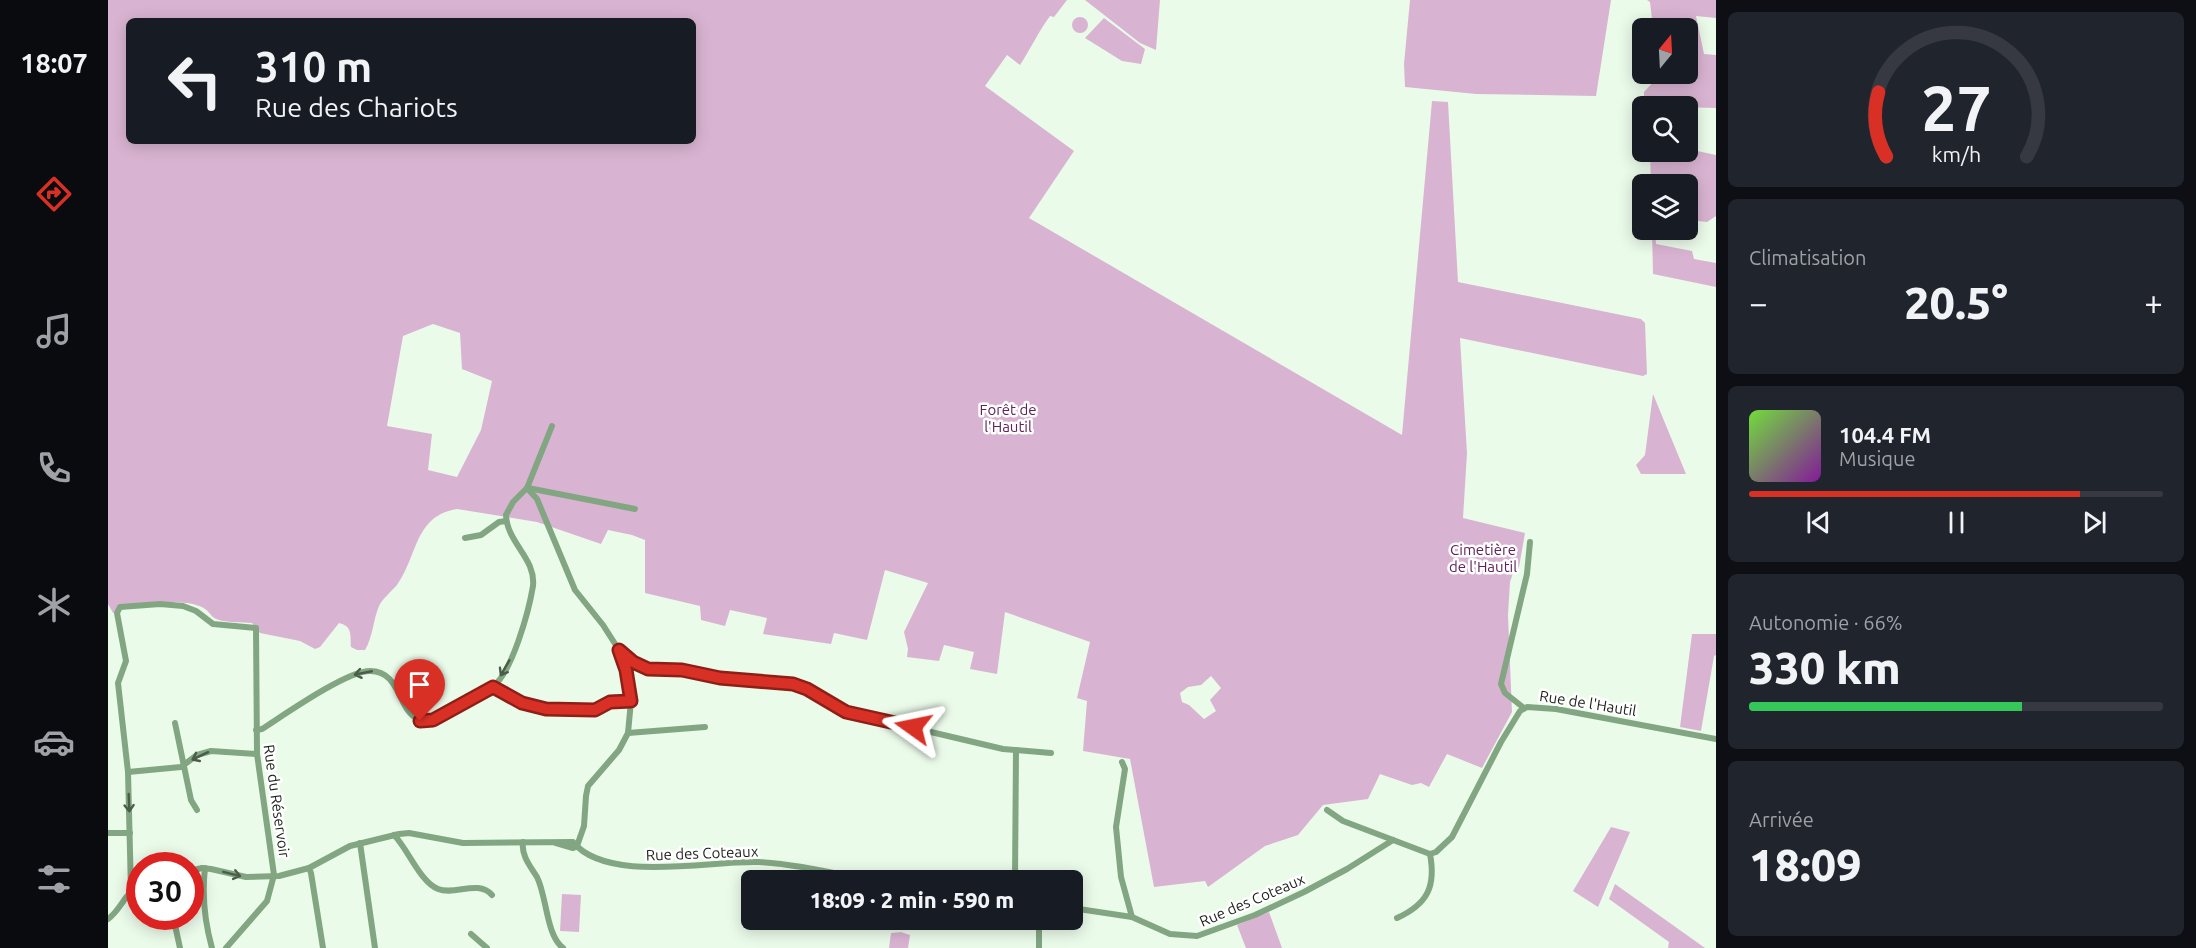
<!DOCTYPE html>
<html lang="fr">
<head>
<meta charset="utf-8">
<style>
	body { margin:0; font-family:Ubuntu,sans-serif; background:#20242c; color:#f1f3f6; height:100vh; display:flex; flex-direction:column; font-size:22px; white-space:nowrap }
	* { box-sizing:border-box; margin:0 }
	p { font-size:20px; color:#9ea1a6 }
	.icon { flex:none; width:33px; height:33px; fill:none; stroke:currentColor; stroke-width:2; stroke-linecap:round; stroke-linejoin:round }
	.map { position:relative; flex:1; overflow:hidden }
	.sheet { display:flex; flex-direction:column; gap:12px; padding:12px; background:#0d0f14; width:480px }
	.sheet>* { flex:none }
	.top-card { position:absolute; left:18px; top:18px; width:570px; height:126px; border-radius:9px; box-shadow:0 3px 15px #0003; background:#171b24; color:#f1f3f6; overflow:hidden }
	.needle { width:39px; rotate:18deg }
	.buttons { position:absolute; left:1524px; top:18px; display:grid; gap:12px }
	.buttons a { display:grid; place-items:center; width:66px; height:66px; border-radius:9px; background:#171b24; box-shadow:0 3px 15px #0003; font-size:30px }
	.speed { position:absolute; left:18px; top:852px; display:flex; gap:12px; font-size:30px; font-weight:700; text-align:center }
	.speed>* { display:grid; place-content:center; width:78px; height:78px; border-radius:50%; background:#171b24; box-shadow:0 3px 15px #0003; line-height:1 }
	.speed .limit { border:9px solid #d22; background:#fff; color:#111 }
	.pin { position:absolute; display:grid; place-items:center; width:51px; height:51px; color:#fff; margin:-62px -26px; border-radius:50% 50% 50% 0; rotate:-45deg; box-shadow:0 0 6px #0007 }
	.pin .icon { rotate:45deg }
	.me { position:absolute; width:66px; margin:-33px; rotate:282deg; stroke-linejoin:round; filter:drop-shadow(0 0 4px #0008) }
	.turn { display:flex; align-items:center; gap:21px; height:126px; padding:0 30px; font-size:27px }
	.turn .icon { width:78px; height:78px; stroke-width:2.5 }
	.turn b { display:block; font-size:42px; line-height:51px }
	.big { font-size:45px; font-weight:800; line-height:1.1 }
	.sheet .card { flex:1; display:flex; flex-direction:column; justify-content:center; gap:9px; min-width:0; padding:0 21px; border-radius:9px; background:#20242c }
	.sheet .dial { align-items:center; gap:0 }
	.dial svg { height:156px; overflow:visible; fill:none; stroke:#363941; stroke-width:7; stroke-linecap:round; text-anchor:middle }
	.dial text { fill:#f1f3f6; stroke:none }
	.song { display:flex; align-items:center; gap:18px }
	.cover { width:72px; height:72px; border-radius:9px; background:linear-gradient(135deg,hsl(100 70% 55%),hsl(290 70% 35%)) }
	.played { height:6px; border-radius:3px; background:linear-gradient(90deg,#d93025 80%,#363941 80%) }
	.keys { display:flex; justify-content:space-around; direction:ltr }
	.heat { display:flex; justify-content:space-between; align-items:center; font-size:33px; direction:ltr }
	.charge { height:9px; border-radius:4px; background:linear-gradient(90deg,#34c759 66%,#363941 0) }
	.trip { position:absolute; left:633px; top:870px; width:342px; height:60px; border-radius:9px; background:#171b24; box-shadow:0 3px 15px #0003; font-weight:800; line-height:60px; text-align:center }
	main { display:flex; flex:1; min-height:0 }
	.dock { display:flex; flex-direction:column; width:108px; justify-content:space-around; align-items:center; background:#090b0e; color:#9ea1a6 }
	.dock .icon { width:42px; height:42px }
	.dock .current { color:#d93025 }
	.dock b { font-size:27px; color:#f1f3f6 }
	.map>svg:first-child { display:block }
	.green { fill:#d9b4d2; fill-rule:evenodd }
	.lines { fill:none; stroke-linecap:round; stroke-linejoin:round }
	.minor { stroke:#83a682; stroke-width:6 }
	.oneway { stroke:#4a5d49 }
	.route-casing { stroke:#8d1f18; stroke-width:15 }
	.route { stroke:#d93025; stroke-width:10 }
	.labels { text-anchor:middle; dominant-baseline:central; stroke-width:5; stroke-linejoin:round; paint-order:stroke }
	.park-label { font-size:15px; fill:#5f2359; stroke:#fff }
	.street-label { font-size:15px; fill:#1b211a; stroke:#fff }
</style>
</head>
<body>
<main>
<nav class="dock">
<b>18:07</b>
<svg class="icon current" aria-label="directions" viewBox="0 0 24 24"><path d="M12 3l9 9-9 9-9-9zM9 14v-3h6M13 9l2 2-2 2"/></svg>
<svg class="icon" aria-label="music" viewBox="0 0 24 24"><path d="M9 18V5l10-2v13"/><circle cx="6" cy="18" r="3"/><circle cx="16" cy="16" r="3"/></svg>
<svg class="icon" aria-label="phone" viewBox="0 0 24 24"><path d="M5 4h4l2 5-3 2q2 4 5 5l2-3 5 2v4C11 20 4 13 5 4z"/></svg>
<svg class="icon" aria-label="climate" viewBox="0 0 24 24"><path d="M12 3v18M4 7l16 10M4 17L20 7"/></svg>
<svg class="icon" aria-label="car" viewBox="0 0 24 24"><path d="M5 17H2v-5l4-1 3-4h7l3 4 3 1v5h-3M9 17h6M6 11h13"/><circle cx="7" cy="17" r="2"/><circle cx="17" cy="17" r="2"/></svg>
<svg class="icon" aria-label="filters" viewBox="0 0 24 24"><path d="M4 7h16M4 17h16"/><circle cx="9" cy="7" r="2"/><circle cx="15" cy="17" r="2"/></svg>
</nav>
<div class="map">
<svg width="1608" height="948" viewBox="0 0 1608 948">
	<rect width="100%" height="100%" fill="#ebfbea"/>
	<g class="green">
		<path d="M0 0H959L946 17 942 16C931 31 923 48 912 65L899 55 877 86 966 151 921 218 1294 435 1324 101 1340 102 1350 282 1533 319 1537 323 1539 374 1535 376 1352 338 1359 453 1355 518 1417 533 1411 567 1406 570 1402 582 1400 615 1404 712 1374 768 1339 754 1321 787 1313 783 1304 785 1272 774 1260 799 1215 805 1190 835 1157 846 1100 887 1097 881 1046 887 1022 759 975 751 979 701 969 698 982 642 897 612 889 674 862 669 866 652 836 645 831 661 799 657 800 649 796 632 820 583 777 570 759 640 726 633 723 644 655 634 659 618 622 610 617 626 593 620 592 606 537 593V540L524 535 500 530 493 544 429 522 349 509C306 516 310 556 289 585 283 592 275 598 271 606 265 620 265 637 257 650H249L243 647C242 636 245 626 231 623L212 647 207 649 192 641 152 633 144 623C133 622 122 623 111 620 103 618 103 613 97 609 80 596 23 604 5 613L0 604ZM21 21H585V141H21ZM325 324 352 333 354 369 384 381 373 430 349 477 320 470 324 434 279 426 295 336ZM1103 676 1113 688 1102 700 1108 711 1096 719 1081 705 1074 702 1072 693 1080 687 1093 685Z"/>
		<polygon points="977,0 1052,0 1048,50 1032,43"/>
		<polygon points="1302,0 1503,0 1488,96 1368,94 1297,87 1296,64"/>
		<polygon points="1539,0 1608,0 1608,18 1588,16 1596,54 1608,55 1608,108 1536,106 1536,92 1550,77 1550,74 1580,74 1580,28 1545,28 1542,2"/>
		<circle cx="972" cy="25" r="8"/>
		<polygon points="996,18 1037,49 1033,64 1014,61 977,38"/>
		<polygon points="1580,149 1608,155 1608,216 1599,222 1580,220 1580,184 1543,184 1542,152 1580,152"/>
		<polygon points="1544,230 1547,230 1548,244 1584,251 1586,259 1608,263 1608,287 1545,274"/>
		<polygon points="1545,394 1578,474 1533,474 1528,465 1537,455"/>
		<polygon points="1584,634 1608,634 1608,655 1606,656 1593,731 1572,727"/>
		<polygon points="1503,827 1522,832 1490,907 1465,891"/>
		<polygon points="1507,884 1597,948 1560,948 1561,942 1501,899"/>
		<polygon points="454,894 473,895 471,932 452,931"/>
		<polygon points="1161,912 1174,948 1138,948 1129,925"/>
		<polygon points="793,932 802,935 800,948 781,948 783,933"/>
	</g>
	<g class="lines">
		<g class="minor">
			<polyline points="419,488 429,499 467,590 495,625 511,650 517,670 523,701 520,733 511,750 480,786 478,796 476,826 469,846"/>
			<polyline points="420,488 527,509"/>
			<polyline points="357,538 373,535 391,522 398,521"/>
			<polyline points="511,650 525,662 540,669 574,670 612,677 685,684 699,689 738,712 895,749 943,753"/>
			<polyline points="385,686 414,703 438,709 487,710 502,702 523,701"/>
			<polyline points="1416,708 1397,693 1393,684 1419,574 1422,542"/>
			<polyline points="67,723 83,800 89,810"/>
			<path d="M148 730 154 729C176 715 238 671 262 671 293 671 289 710 311 720 322 725 335 715 344 710 357 702 371 695 384 687 404 674 421 610 425 586 428 558 399 543 398 515L405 502 419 488 444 426"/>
			<polyline points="520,733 597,727"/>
			<polyline points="1014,762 1017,769 1008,827 1013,877 1024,917"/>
			<polyline points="20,772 73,767 89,755 103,751 149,754"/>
			<polyline points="1219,810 1235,821 1322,854"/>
			<polyline points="0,833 22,833"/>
			<path d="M286 835C300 849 312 882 330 889 347 896 370 879 384 895"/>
			<path d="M415 842C413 855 422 866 429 877 439 897 438 935 455 948"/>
			<polyline points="252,843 267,948"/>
			<polyline points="448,843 465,848 469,846"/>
			<polyline points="1322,854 1328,852 1344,837 1393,742 1412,711 1419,707 1448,709 1608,739"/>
			<path d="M97 868C94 894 97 923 104 948"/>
			<polyline points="201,868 203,873 215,948"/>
			<path d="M82 871 94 868 103 869 138 877 171 876 201 868 242 846 291 834 301 833 355 843 465 842C499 884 603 860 651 862 688 864 724 873 760 880"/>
			<polyline points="907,880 908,750"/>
			<polyline points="23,891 20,772 10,683 18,661 9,613 12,607 52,604 75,606 88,611 105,624 148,628 149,754 166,875 159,901 118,948"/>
			<polyline points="964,908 1024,917 1062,934 1089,936 1147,915 1196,892 1239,869 1285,840"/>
			<polyline points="65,916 72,948"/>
			<path d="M1289 918C1320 904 1328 886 1322 854"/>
			<path d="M0 919C13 910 17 892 32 886"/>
			<polyline points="931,920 931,948"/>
			<polyline points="363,934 379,948"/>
		</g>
	</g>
	<defs><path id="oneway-shaft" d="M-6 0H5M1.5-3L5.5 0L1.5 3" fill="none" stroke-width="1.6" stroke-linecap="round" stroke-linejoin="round" transform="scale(1.5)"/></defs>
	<g class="oneway">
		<use href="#oneway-shaft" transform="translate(397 668) rotate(120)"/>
		<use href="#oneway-shaft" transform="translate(255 673) rotate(169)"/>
		<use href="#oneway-shaft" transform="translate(92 756) rotate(155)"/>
		<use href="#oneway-shaft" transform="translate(21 803) rotate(88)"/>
		<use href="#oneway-shaft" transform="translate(124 874) rotate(14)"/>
	</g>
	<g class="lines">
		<defs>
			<polyline id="route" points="312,721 325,720 385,687 414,703 438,709 487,710 502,702 523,701 518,670 511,650 525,662 540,669 574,670 612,678 685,684 699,689 738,712 805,727"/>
		</defs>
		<use href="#route" class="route-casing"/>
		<use href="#route" class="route"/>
	</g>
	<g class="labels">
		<g class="park-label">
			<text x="900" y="409">Forêt de<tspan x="900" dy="17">l'Hautil</tspan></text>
			<text x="1375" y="549">Cimetière<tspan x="1375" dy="17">de l'Hautil</tspan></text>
		</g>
		<g class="street-label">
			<text transform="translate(1480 703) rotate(9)">Rue de l'Hautil</text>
			<text transform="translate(169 801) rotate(82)">Rue du Réservoir</text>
			<text transform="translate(594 853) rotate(-2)">Rue des Coteaux</text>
			<text transform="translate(1144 900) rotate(-23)">Rue des Coteaux</text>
		</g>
	</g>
</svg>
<div class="buttons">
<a><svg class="needle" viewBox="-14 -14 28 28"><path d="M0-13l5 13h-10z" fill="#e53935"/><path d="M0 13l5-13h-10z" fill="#9ea1a6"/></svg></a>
<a><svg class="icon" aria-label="search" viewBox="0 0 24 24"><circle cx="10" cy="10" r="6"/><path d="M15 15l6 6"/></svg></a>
<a><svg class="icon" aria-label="layers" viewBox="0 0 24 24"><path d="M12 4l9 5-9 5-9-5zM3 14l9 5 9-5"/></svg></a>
</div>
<div class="speed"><div class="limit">30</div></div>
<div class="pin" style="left:312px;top:721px;background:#d93025"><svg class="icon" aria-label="arrive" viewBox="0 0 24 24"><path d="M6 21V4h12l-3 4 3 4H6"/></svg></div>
<svg class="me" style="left:805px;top:727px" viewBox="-20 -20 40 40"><path d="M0-17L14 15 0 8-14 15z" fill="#d93025" stroke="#fff" stroke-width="4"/></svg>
<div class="trip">18:09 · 2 min · 590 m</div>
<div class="top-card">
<div class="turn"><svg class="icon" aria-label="left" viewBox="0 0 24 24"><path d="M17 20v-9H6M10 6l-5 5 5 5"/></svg><div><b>310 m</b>Rue des Chariots</div></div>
</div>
</div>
<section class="sheet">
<div class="card dial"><svg viewBox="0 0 100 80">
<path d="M14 69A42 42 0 1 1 86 69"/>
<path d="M14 69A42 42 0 0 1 10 36" stroke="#d93025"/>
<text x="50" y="56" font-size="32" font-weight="700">27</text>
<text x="50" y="72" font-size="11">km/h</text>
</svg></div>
<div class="card"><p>Climatisation</p>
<div class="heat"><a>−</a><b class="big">20.5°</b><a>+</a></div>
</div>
<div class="card">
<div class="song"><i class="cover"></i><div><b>104.4 FM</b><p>Musique</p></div></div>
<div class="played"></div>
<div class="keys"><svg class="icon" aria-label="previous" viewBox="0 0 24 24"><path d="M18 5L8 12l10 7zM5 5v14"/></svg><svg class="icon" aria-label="pause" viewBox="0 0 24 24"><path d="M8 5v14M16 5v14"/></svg><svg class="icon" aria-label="next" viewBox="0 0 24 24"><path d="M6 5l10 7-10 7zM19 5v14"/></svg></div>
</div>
<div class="card"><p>Autonomie · 66%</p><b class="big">330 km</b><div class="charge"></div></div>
<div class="card"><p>Arrivée</p><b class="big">18:09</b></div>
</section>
</main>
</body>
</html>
